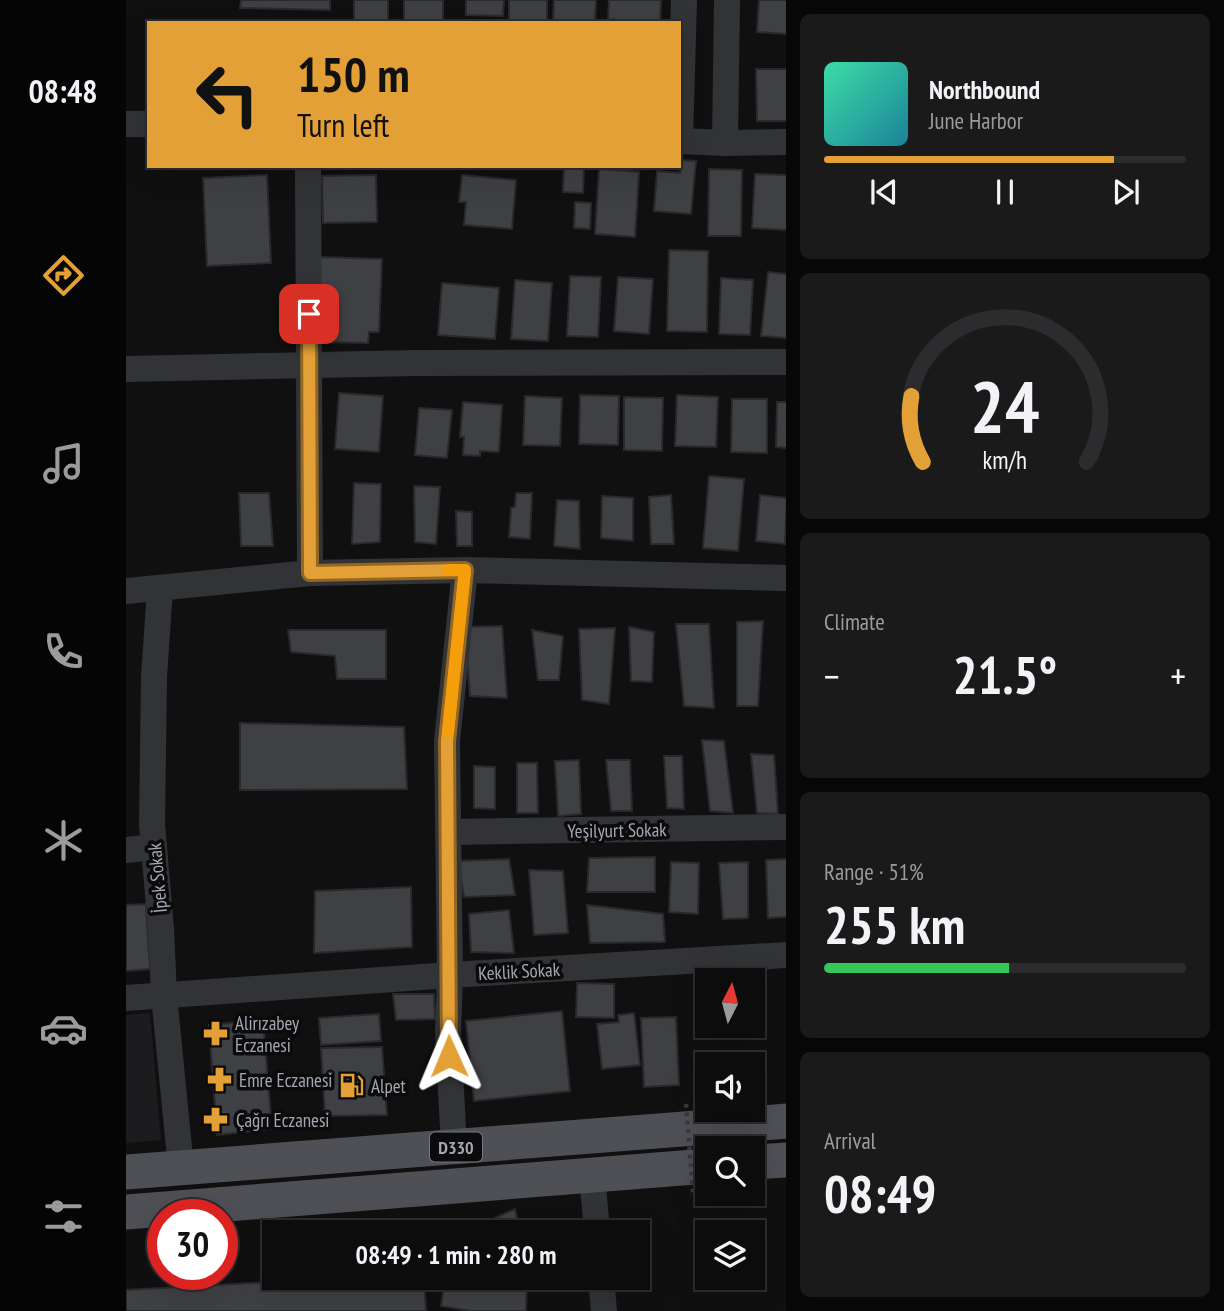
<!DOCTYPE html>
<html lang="en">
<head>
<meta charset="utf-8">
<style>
	body { margin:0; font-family:"PT Sans Narrow",sans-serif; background:#1a1a1b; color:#f1f3f6; height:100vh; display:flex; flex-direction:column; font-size:26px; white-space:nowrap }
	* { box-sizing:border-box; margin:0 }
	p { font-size:23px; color:#9a9b9d }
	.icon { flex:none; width:38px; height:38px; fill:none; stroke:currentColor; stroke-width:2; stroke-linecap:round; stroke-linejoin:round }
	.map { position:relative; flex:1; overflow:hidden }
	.sheet { display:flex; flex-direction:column; gap:14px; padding:14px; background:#070707; width:438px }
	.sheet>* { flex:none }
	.top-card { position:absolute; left:21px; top:21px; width:534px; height:147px; border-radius:0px; box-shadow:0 7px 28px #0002,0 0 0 2px #2c2c2e; background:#e3a036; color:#111; overflow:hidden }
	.needle { width:46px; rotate:6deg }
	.fabs { position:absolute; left:569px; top:968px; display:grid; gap:14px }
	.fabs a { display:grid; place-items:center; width:70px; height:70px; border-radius:0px; background:#0c0c0d; box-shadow:0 7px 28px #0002,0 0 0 2px #2c2c2e; font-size:35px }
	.speed { position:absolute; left:21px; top:1199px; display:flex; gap:14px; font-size:35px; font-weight:700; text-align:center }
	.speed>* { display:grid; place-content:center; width:91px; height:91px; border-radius:50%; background:#0c0c0d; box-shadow:0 7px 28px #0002,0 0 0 2px #2c2c2e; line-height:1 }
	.speed .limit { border:10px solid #d22; background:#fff; color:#111 }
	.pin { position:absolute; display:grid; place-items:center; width:60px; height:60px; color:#fff; margin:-30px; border-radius:14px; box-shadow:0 4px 10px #0006 }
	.me { position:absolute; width:77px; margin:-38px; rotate:359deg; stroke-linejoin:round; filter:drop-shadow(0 0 5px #0008) }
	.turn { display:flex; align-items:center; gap:24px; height:147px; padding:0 35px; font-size:32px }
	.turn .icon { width:91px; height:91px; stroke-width:2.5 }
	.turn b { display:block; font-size:49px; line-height:60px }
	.big { font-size:52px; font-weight:700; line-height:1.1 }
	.sheet .widget { flex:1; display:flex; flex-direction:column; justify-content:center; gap:10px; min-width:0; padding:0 24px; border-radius:10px; background:#1a1a1b }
	.sheet .dial { align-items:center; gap:0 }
	.dial svg { height:182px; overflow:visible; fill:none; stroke:#2c2c2e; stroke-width:7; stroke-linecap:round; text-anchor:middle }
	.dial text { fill:#f1f3f6; stroke:none }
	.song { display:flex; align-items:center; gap:21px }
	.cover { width:84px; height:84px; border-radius:10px; background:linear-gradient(135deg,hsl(160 70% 55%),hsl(190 70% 35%)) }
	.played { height:7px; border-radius:4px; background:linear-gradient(90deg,#e3a036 80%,#2c2c2e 80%) }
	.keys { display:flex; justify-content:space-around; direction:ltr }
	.heat { display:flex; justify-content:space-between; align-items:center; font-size:38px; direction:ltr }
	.charge { height:10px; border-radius:5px; background:linear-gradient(90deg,#34c759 51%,#2c2c2e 0) }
	.trip { position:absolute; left:136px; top:1220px; width:388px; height:70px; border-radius:0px; background:#0c0c0d; box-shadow:0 7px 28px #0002,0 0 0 2px #2c2c2e; font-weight:700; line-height:70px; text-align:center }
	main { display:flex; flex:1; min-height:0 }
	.dock { display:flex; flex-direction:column; width:126px; justify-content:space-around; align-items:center; background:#050505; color:#9a9b9d }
	.dock .icon { width:49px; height:49px }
	.dock .active { color:#e3a036 }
	.dock b { font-size:32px; color:#f1f3f6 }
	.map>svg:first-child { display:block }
	.built { fill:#1c1c1e }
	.building { fill:#3f4044; stroke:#2a2a2d; stroke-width:2 }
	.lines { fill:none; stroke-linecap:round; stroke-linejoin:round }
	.minor { stroke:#323336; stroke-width:26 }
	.major { stroke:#4e5055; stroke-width:35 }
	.path-bridge { stroke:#38393d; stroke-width:4.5; stroke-dasharray:3.5 5; stroke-linecap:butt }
	.route-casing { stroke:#946823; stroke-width:18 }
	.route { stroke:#e3a036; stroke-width:12 }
	.slow { stroke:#f59e0b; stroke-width:12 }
	.labels { text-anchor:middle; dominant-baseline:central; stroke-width:7; stroke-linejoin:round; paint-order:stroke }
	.shield { fill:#0b0b0c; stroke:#757980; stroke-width:2 }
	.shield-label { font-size:18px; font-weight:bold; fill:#a2a8b1 }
	.street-label { font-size:19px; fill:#a2a8b1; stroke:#0b0b0c }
	.poi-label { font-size:19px; fill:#a2a8b1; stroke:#0b0b0c; text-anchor:start }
</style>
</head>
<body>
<main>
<nav class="dock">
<b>08:48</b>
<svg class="icon active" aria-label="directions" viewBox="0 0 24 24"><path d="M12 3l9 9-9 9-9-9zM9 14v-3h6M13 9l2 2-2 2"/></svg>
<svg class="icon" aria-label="music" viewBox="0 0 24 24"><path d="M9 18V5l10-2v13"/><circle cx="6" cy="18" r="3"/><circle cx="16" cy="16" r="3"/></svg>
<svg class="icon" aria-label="phone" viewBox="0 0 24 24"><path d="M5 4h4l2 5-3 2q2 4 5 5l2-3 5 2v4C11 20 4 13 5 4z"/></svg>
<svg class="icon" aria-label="climate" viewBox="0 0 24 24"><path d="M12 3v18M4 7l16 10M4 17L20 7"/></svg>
<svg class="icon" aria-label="car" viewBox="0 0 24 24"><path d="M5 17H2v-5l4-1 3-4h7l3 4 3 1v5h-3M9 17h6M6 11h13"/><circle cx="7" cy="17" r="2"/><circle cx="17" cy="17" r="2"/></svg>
<svg class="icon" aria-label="filters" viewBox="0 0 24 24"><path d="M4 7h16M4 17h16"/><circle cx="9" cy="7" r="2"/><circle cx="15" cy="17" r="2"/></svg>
</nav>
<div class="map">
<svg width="661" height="1311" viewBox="0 0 661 1311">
	<rect width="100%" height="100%" fill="#101011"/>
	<polygon class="built" points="24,1013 35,1140 0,1143 0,1015"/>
	<g class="building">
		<polygon points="115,0 204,0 204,10 114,8"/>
		<rect x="228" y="0" width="34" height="23"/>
		<rect x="278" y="0" width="39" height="23"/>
		<polygon points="340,0 378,0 377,16 340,15"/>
		<polygon points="383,0 421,0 421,22 383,21"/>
		<polygon points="428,0 470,0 469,23 427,21"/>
		<polygon points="483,0 535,0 534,23 482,19"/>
		<polygon points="633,0 661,0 661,34 631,32"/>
		<polygon points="630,69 661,69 661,121 631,121"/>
		<polygon points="555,160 570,161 565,214 528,211 531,171 554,173"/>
		<polygon points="438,166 458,166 457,193 437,192"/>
		<polygon points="473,169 513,172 509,237 469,234"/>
		<polygon points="583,169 616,170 615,236 582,236"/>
		<polygon points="629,174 661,175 661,230 626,228"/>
		<polygon points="141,175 145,263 81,266 77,178"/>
		<polygon points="250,175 251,222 197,223 196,176"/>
		<polygon points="336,175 390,180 386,229 338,225 340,202 333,202"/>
		<polygon points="449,202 465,203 464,229 448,228"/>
		<polygon points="543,250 582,251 581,332 541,331"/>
		<polygon points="193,257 256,259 253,332 243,332 242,343 190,342"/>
		<polygon points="642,272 661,274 661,338 635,336"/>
		<polygon points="444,276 475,277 472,337 441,336"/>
		<polygon points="492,277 527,279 523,334 488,331"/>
		<polygon points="595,278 627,280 624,335 593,334"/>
		<polygon points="389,280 426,283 422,341 385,339"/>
		<polygon points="316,283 373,288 369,339 312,335"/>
		<polygon points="213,393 257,396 253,452 209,449"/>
		<polygon points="454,395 493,396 492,445 453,444"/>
		<polygon points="551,395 592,397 590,447 549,446"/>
		<polygon points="399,396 436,398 434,446 397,445"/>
		<polygon points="498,397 537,398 536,451 498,450"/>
		<polygon points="606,399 641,399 641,453 605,452"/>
		<polygon points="337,402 376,405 373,452 354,451 354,456 337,455 338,437 334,437"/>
		<polygon points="651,402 661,402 661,448 650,447"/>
		<polygon points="293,408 326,410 321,458 289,455"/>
		<polygon points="583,476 618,479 612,551 577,548"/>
		<polygon points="228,483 255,484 254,542 226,544"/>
		<polygon points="288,486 314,487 310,544 289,542"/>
		<polygon points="113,493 143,493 147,546 115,546"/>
		<polygon points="390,493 406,493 404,539 383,537 385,508 389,507"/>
		<polygon points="545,495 548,544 525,544 523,497"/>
		<polygon points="634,495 661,498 659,544 630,541"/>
		<polygon points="476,496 507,498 507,541 475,538"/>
		<polygon points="431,500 453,501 454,549 428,546"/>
		<polygon points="330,511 346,512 346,546 331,546"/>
		<polygon points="637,621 632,706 611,706 611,622"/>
		<polygon points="550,624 583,624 588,708 558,706"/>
		<polygon points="376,626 381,698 344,696 339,627"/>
		<polygon points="503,627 528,632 526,682 505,681"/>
		<polygon points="489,628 483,704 456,700 453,629"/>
		<polygon points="162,630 260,630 260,679 211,679 209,656 165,652"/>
		<polygon points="406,630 437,636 433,680 412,680"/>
		<polygon points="114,723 278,727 281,789 114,790"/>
		<polygon points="576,740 598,741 607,813 584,811"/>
		<polygon points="625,754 648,755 652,814 631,813"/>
		<polygon points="538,756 556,756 558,809 541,808"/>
		<polygon points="453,760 455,814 432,816 429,761"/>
		<polygon points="480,760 504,760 506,811 485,811"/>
		<polygon points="391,763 411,763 412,813 391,813"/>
		<polygon points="348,766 369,767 369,809 348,808"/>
		<polygon points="529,857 529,892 461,892 463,858"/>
		<polygon points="383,859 389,895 338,897 332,861"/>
		<polygon points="661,859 661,917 642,918 640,860"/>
		<polygon points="545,862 573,863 572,914 543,912"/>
		<polygon points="622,862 622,918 597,919 593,863"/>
		<polygon points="403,870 437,871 442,933 408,935"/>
		<polygon points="285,887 286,947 188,953 189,891"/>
		<polygon points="20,904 24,969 0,971 0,905"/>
		<polygon points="461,905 537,914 539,942 464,943"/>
		<polygon points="383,910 388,953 345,952 343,914"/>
		<polygon points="451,983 488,984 488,1018 450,1017"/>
		<polygon points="267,994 308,994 309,1019 270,1020"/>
		<polygon points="436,1011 444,1091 348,1101 340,1021"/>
		<polygon points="508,1013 514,1065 476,1069 471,1024 493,1022 492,1015"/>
		<polygon points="253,1014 255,1041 195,1045 193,1018"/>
		<polygon points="550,1017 553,1085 518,1087 515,1018"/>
		<polygon points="137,1020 146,1129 91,1135 83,1025"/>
		<polygon points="256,1047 261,1115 199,1116 195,1048"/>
		<polygon points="389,1209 393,1230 374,1232 369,1218"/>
		<polygon points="218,1278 298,1278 300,1311 0,1311 0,1290"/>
		<polygon points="319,1278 401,1279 400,1311 344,1311 315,1306"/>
	</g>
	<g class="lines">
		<g class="minor">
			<polyline points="0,124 23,124"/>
			<polyline points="553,141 599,143 661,142"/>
			<polyline points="554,141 558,0"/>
			<polyline points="599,143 601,0"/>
			<polyline points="182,166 184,573"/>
			<polyline points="0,369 290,363 661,362"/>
			<polyline points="34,588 28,677 26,824 35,929 38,995 55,1168"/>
			<polyline points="0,591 184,573 339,570 661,578"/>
			<polyline points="322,832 661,827"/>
			<polyline points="0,850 28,847"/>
			<polyline points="0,998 324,975 661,955"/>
			<polyline points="328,1147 322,1033 324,975 321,741 339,570"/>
			<polyline points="466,1174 471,1232"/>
			<polyline points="475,1278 478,1311"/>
		</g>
		<g class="major">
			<polyline points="626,1162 661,1160"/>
			<polyline points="0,1172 661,1121"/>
			<polyline points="0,1212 581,1166"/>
		</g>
		<polyline class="path-bridge" points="560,1104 567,1193"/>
	</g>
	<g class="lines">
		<defs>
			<polyline id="route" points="183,314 184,573 339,570 321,741 323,1056"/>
		</defs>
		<use href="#route" class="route-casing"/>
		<use href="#route" class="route"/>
		<polyline class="slow" points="322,570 339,570 322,732"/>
	</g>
	<defs>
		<symbol id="pharmacy-bare" viewBox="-9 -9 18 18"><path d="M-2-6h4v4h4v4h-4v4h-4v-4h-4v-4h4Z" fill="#e3a036" stroke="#0b0b0c" stroke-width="2.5" paint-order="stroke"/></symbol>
		<symbol id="fuel-bare" viewBox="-9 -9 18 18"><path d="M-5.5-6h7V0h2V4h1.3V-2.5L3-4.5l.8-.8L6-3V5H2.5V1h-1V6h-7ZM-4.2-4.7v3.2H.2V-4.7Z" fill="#e3a036" stroke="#0b0b0c" stroke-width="2.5" paint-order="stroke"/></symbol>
	</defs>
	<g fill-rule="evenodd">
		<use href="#pharmacy-bare" x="72" y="1016" width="35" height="35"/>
		<use href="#pharmacy-bare" x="76" y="1062" width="35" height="35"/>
		<use href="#fuel-bare" x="208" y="1068" width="35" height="35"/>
		<use href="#pharmacy-bare" x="72" y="1102" width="35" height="35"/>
	</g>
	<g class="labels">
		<rect class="shield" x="304" y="1132.5" width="52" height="29" rx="5"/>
		<g class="shield-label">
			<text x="330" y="1147">D330</text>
		</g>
		<g class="street-label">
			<text transform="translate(491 830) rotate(-1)">Yeşilyurt Sokak</text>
			<text transform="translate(31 878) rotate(-95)">İpek Sokak</text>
			<text transform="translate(393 971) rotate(-3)">Keklik Sokak</text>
		</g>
		<g class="poi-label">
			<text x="109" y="1023">Alirızabey<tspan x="109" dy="22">Eczanesi</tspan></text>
			<text x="113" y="1080">Emre Eczanesi</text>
			<text x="245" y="1086">Alpet</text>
			<text x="110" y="1120">Çağrı Eczanesi</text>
		</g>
	</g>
</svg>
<div class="fabs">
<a><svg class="needle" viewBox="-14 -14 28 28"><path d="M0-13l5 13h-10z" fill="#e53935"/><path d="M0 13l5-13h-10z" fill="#9a9b9d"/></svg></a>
<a><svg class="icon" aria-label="sound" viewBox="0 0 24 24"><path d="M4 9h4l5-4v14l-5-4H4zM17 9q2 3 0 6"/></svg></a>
<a><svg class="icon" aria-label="search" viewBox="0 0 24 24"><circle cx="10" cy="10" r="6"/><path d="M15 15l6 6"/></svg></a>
<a><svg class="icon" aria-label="layers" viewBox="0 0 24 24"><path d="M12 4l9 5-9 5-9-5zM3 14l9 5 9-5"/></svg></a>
</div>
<div class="speed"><div class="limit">30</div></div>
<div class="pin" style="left:183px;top:314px;background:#d93025"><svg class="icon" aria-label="arrive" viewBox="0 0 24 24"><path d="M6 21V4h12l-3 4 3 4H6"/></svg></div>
<svg class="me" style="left:323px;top:1056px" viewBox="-20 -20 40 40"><path d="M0-17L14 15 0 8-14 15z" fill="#e3a036" stroke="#fff" stroke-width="4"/></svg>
<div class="trip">08:49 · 1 min · 280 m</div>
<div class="top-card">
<div class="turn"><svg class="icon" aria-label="left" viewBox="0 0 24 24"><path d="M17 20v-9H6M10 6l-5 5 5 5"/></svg><div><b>150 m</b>Turn left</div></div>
</div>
</div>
<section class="sheet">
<div class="widget">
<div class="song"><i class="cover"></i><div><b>Northbound</b><p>June Harbor</p></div></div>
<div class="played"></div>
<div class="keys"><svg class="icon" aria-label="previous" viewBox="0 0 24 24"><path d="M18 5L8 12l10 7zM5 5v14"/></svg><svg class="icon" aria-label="pause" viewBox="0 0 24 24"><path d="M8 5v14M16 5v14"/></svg><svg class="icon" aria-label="next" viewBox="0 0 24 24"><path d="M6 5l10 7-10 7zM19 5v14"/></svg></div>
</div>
<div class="widget dial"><svg viewBox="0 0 100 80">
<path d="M14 69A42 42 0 1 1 86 69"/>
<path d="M14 69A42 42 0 0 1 9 40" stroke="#e3a036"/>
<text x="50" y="56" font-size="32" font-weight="700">24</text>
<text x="50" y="72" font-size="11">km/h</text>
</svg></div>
<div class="widget"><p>Climate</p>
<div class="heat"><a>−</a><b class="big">21.5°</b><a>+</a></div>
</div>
<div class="widget"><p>Range · 51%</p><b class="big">255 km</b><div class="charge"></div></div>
<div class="widget"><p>Arrival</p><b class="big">08:49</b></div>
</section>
</main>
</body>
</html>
